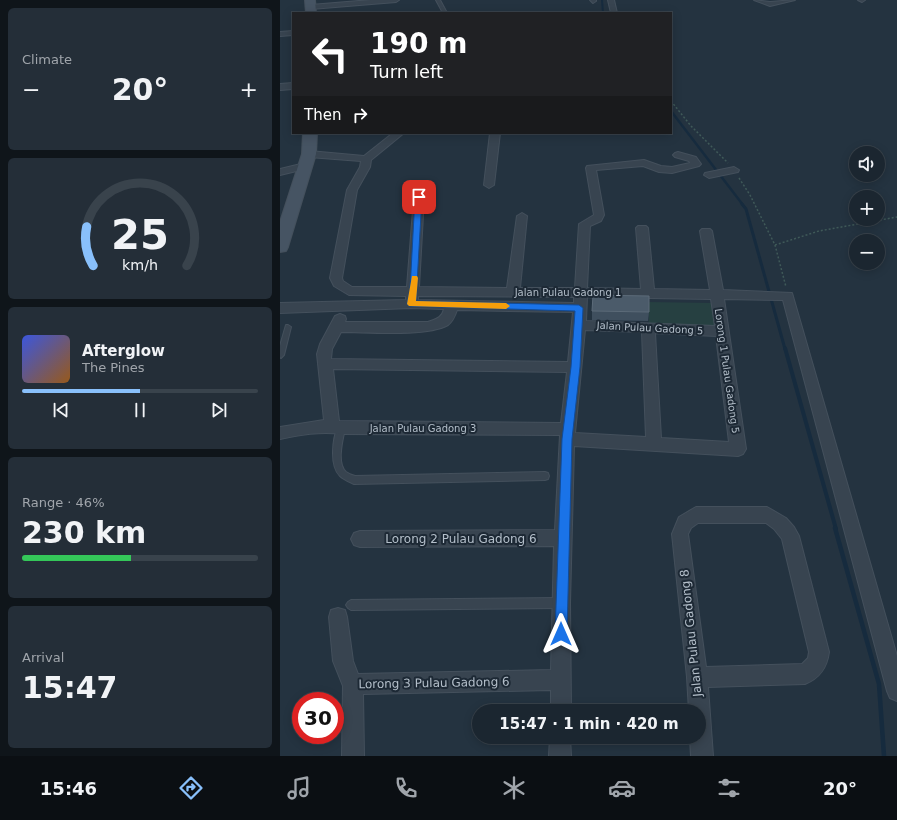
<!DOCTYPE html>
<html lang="en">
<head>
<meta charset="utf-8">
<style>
	body { margin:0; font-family:"DejaVu Sans",sans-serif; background:#242e38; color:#f1f3f6; height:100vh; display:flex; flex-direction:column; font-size:15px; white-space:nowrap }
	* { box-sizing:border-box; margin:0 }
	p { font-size:13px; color:#a0a5ab }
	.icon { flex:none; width:22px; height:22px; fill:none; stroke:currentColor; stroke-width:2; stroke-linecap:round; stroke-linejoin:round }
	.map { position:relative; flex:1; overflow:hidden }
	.side { display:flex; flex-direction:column; gap:8px; padding:8px; background:#0f151a; width:280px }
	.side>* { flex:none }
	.guide { position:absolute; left:12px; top:12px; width:380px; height:122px; border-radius:0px; box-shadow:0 2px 10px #0003,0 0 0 1px #39434c; background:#202124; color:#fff; overflow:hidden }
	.fabs { position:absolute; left:569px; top:146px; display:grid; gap:8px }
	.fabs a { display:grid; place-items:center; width:36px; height:36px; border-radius:50%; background:#1b2630; box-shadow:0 2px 10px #0003,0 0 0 1px #39434c; font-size:20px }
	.speed { position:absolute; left:12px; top:692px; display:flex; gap:8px; font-size:20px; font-weight:700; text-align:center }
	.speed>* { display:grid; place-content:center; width:52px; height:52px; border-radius:50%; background:#1b2630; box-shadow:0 2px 10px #0003,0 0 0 1px #39434c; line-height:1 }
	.speed .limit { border:6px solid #d22; background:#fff; color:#111 }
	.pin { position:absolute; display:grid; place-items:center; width:34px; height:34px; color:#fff; margin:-17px; border-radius:8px; box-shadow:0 2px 6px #0006 }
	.me { position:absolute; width:44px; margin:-22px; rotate:0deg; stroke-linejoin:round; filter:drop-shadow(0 0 3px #0008) }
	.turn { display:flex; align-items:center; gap:14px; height:84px; padding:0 12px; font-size:18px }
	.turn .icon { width:52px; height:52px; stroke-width:2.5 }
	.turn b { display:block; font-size:28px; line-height:34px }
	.then { display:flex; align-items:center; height:38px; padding:0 12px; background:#0003; gap:8px; font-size:15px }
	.big { font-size:30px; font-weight:700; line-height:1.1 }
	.side .tile { flex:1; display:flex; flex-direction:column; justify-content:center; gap:6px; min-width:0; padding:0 14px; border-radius:6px; background:#242e38 }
	.side .dial { align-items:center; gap:0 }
	.dial svg { height:104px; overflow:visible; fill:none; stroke:#39434c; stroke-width:7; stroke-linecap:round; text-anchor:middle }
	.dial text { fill:#f1f3f6; stroke:none }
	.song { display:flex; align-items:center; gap:12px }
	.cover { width:48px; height:48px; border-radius:6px; background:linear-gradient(135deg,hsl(230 70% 55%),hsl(30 70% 35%)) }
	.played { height:4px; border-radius:2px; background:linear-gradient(90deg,#89c0fb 50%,#39434c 50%) }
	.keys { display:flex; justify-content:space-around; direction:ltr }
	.heat { display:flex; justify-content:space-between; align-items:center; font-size:22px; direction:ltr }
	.charge { height:6px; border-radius:3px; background:linear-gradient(90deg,#34c759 46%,#39434c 0) }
	.trip { position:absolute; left:192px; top:704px; width:234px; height:40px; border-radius:20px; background:#1b2630; box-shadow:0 2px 10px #0003,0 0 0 1px #39434c; font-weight:700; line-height:40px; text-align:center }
	.tabs { display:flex; height:64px; justify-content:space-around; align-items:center; background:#0b0f13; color:#a0a5ab }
	.tabs .icon { width:28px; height:28px }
	.tabs .selected { color:#89c0fb }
	.tabs b { font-size:18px; color:#f1f3f6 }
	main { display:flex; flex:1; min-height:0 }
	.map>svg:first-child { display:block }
	.green { fill:#264041 }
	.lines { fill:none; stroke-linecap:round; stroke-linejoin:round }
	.stream-far4 { stroke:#162b3e; stroke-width:2 }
	.stream-far3 { stroke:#162b3e; stroke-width:2.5 }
	.stream-far2 { stroke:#162b3e; stroke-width:3 }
	.stream-far1 { stroke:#162b3e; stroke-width:4 }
	.stream { stroke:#162b3e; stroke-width:4.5 }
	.service-casing { stroke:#44505c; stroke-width:2 }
	.minor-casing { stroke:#44505c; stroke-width:2 }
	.secondary-casing { stroke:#44505c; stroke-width:2 }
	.path { stroke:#3f5958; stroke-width:1.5; stroke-dasharray:2 2; stroke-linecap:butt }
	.service { fill:#384450; fill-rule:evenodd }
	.minor { fill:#384450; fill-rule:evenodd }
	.secondary { fill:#465463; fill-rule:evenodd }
	.wall { fill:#3f4f5e }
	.building { fill:#4b5b6a; stroke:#5c6b79 }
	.route { fill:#1a73e8; stroke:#114b97 }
	.slow { fill:#f59e0b }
	.labels { text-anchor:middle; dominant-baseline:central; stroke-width:4; stroke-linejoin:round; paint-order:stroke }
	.street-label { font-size:10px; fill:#b4bfca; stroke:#1d2935 }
	.near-street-label { font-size:12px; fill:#b4bfca; stroke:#1d2935 }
</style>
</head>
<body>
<main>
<section class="side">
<div class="tile"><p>Climate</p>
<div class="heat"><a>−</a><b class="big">20°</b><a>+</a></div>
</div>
<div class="tile dial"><svg viewBox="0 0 100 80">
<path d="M14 69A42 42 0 1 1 86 69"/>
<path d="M14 69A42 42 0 0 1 9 39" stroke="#89c0fb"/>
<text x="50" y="56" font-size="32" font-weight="700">25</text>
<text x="50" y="72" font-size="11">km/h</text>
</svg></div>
<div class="tile">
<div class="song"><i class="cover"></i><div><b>Afterglow</b><p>The Pines</p></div></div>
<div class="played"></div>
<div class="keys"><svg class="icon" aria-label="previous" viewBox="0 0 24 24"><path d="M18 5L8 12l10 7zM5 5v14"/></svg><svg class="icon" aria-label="pause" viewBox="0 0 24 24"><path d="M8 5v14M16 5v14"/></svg><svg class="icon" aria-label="next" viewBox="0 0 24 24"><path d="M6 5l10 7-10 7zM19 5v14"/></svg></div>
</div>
<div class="tile"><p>Range · 46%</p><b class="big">230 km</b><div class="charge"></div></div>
<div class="tile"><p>Arrival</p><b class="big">15:47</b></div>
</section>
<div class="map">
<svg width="617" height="756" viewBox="0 0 617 756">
	<rect width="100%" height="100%" fill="#243340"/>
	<polygon class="green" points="368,302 432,303 435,327 369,325"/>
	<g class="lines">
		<polyline class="stream-far4" points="322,0 323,13"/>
		<polyline class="stream-far3" points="391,111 463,205"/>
		<polyline class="stream-far2" points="462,204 466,209 505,349"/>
		<polyline class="stream-far1" points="505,348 556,529"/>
		<polyline class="stream" points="555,528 599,684 604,756"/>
		<defs>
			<g id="service">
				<polygon points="156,0 160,0 167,13 163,13"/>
				<polygon points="6,325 8,325 11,327 4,355 1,358 0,357 0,346"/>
				<path d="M61 425 64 426 65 428C63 439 56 463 66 472 69 474 72 475 75 476L265 472 268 473 269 476 268 479 265 480 74 484C70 482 63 479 60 476 49 465 53 438 58 426Z"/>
				<polygon points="281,598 284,600 286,603 284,606 281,608 71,610 68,608 66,605 68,602 71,600"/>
			</g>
			<g id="minor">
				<polygon points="91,0 119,0 116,2 31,9 28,7 31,5"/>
				<polygon points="310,0 316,0 316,1 313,3"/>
				<polygon points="328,0 334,0 337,13 331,13"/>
				<polygon points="474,0 490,2 515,0 490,6"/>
				<polygon points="578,0 585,0 582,2"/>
				<polygon points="13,31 13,35 0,36 0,32"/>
				<polygon points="13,83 13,89 0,90 0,84"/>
				<path d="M113 133H124L91 160 90 167 77 190 62 278 63 281 72 287H127L134 197 139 194 144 197 139 287 227 288 237 216 242 213 247 216 240 288H295L299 224 314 215 306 168 307 166 364 160 381 166 392 167 410 163 409 161 395 157 393 155 395 153 398 152 416 157 421 164 419 166 392 173 379 172 363 166 316 170 324 215 321 221 310 226 307 288 361 289 356 228 358 226H366L368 228 374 289 430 290 420 231 422 229H430L432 231 443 290 512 293 617 656V701L610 698 607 691 503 300 444 299 466 449 463 454 458 456 294 446 290 603 291 711H271V690L83 694 84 756H62L63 686 53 661 49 617 51 610 58 608 65 610 67 617 73 661 78 674 271 670 274 546 80 547 74 545 71 539 74 533 80 531 275 530 280 435 61 434C40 431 20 435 0 439V427L44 420 37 354 40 344 55 316 60 314 65 316 66 319 65 322H148C156 319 162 318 164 309L131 308 0 313V303L126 300V296L69 295 54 286 50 278 67 190 80 167 81 161 29 157 24 154 29 151 84 156ZM138 296 294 297V303L138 300ZM307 297 431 299 435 326 306 321ZM177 310 293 312 288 362 51 359 52 349 61 332C88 332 146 337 168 325 173 321 175 316 177 310ZM305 330 362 332 366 437 295 433ZM375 333 436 336 449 442 381 438ZM53 369 287 372 281 423 59 421Z"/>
				<polygon points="210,133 220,133 214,185 209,188 204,185"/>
				<polygon points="25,163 30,166 29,168 0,175 0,169"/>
				<polygon points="454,167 459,170 458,172 429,178 424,175 425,173"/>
				<path d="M416 507H487L506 518 514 527 519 536 549 652C547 668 540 678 525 684L428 687 433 756H411L410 737H419V711H409L407 677 392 534 399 517ZM418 523H486L494 529 502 539 529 652 528 658 522 664 426 667 408 534 411 528Z"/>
				<polygon points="270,737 290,737 291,756 269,756"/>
			</g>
			<g id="secondary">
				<polygon points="25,0 35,0 36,13 26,13"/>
				<polygon points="23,133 37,133 36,154 8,247 6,251 0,252 0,222 22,154"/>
			</g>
		</defs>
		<use href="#service" class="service-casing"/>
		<use href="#minor" class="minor-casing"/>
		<use href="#secondary" class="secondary-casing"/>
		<g class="path">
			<polyline points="391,101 411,126 448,163"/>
			<polyline points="459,178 470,195 495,245 506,287"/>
			<polyline points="495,245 539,231 617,217"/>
		</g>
		<use href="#service" class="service"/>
		<use href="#minor" class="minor"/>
		<use href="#secondary" class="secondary"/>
	</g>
	<polygon class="wall" points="312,311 369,312 368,321 312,320"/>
	<polygon class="building" points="313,295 369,296 369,312 312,311"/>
	<polygon class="route" points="139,195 142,197 136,301 299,305 303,308 300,367 292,439 287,634 286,638 281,640 277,638 275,634 282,439 291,367 295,311 129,306 127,304 130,290 135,197"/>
	<polygon class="slow" points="132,276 137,276 138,278 136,301 226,303 230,306 226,309 129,306 127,304"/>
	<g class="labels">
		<g class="street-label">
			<text x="288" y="292">Jalan Pulau Gadong 1</text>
			<text transform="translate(370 328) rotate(3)">Jalan Pulau Gadong 5</text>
			<text transform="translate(447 371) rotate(82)">Lorong 1 Pulau Gadong 5</text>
			<text x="143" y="428">Jalan Pulau Gadong 3</text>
		</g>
		<g class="near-street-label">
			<text x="181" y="539">Lorong 2 Pulau Gadong 6</text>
			<text transform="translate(411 633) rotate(-96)">Jalan Pulau Gadong 8</text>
			<text transform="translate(154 683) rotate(-1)">Lorong 3 Pulau Gadong 6</text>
		</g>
	</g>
</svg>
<div class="fabs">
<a><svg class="icon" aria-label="sound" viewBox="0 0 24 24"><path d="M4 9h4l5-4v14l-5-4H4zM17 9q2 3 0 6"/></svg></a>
<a>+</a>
<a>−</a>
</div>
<div class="speed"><div class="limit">30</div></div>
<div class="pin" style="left:139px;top:197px;background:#d93025"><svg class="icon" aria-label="arrive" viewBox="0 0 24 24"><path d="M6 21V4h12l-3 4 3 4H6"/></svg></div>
<svg class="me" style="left:281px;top:634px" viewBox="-20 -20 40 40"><path d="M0-17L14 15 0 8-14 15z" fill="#1a73e8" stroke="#fff" stroke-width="4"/></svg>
<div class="trip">15:47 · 1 min · 420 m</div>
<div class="guide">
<div class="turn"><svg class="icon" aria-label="left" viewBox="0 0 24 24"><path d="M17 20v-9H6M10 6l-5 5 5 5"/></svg><div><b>190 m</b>Turn left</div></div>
<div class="then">Then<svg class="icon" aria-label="right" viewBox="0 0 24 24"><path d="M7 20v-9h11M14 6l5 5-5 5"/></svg></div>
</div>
</div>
</main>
<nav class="tabs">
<b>15:46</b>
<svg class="icon selected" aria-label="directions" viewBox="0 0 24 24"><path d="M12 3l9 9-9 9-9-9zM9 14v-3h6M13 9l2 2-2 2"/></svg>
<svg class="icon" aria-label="music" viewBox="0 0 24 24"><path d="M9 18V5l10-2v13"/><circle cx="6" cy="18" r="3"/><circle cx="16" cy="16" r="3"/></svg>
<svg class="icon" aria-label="phone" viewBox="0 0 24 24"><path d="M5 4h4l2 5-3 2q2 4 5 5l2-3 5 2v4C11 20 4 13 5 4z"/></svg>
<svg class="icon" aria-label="climate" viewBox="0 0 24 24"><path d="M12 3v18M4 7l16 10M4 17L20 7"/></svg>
<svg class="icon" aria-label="car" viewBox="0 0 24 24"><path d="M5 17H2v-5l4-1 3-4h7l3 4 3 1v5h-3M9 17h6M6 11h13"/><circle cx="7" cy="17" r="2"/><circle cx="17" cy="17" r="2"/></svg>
<svg class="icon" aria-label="filters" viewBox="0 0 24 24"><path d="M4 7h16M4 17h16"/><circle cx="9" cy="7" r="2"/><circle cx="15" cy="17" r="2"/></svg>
<b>20°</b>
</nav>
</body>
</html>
